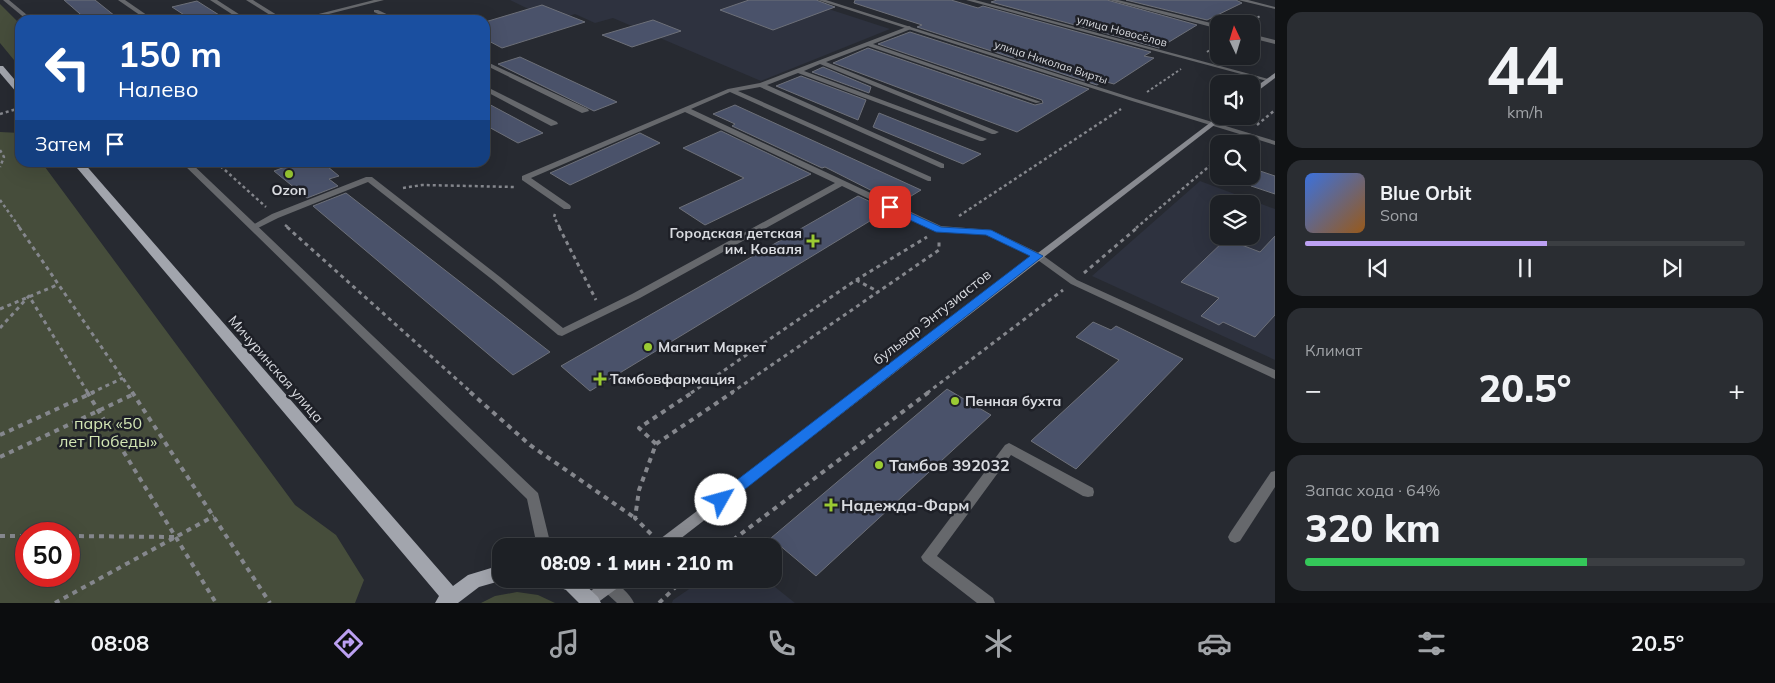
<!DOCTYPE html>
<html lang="ru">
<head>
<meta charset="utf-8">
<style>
	body { margin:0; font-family:Mulish,sans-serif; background:#2a2d32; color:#f1f3f6; height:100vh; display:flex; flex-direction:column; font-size:19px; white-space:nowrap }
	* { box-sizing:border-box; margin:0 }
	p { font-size:16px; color:#a0a3a7 }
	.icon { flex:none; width:28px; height:28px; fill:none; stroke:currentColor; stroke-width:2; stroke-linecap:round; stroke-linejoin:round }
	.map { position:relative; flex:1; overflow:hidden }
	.details { display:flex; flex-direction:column; gap:12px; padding:12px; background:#101214; width:500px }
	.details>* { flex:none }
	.top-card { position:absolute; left:15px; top:15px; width:475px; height:152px; border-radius:15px; box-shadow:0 5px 20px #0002,0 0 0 1px #3b3e42; background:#1a4fa0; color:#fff; overflow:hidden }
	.needle { width:32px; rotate:356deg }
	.tools { position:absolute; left:1210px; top:15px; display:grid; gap:10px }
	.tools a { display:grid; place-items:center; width:50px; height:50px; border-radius:10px; background:#1d2025; box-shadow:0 5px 20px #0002,0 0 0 1px #3b3e42; font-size:25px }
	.speed { position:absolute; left:15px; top:522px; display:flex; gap:10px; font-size:25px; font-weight:700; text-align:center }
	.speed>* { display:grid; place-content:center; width:65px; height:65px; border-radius:50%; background:#1d2025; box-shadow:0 5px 20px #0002,0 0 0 1px #3b3e42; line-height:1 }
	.speed .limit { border:8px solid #d22; background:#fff; color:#111 }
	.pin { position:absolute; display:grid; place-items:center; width:42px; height:42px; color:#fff; margin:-21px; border-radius:10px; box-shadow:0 2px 8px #0006 }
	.me { position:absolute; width:55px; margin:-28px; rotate:52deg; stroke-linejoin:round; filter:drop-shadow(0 0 4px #0008) }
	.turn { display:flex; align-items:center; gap:18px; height:105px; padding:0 20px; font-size:22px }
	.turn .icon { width:65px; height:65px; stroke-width:2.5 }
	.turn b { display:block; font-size:35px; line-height:42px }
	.then { display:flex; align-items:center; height:48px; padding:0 20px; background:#0003; gap:10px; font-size:19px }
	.big { font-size:38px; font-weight:800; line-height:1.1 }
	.details .tile { flex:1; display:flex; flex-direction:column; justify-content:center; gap:8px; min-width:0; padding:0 18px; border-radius:15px; background:#2a2d32 }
	.details .dial { align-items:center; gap:0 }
	.dial b { font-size:65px; line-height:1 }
	.song { display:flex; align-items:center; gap:15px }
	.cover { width:60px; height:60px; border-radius:8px; background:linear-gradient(135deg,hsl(220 70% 55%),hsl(30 70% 35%)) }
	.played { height:5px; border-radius:2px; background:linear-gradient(90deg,#bca0f2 55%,#3b3e42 55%) }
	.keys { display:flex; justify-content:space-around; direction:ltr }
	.heat { display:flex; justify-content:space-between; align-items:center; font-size:28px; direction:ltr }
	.charge { height:8px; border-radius:4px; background:linear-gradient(90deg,#34c759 64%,#3b3e42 0) }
	.trip { position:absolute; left:492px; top:538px; width:290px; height:50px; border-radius:15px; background:#1d2025; box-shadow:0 5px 20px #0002,0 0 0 1px #3b3e42; font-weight:800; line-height:50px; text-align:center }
	.menu { display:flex; height:80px; justify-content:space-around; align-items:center; background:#0c0d0f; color:#a0a3a7 }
	.menu .icon { width:35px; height:35px }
	.menu .active { color:#bca0f2 }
	.menu b { font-size:22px; color:#f1f3f6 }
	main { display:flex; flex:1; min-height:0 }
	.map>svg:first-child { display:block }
	.built { fill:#2e323f; fill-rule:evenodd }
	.green { fill:#464d3b; fill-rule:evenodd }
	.building { fill:#4a526a; stroke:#6d7079 }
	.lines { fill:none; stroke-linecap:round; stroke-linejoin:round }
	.path-far3 { stroke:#85878d; stroke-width:2; stroke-dasharray:2.5 2.5; stroke-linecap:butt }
	.path-far2 { stroke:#85878d; stroke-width:2.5; stroke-dasharray:3 3; stroke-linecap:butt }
	.path-far1 { stroke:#85878d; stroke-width:3; stroke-dasharray:4 4; stroke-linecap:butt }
	.path { stroke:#85878d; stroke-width:4; stroke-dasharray:5 5; stroke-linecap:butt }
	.lane { fill:#66686c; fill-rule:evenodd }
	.street { fill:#66686c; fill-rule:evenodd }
	.secondary { fill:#888a90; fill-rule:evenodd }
	.primary { fill:#a2a5ad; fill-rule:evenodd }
	.route { fill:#1a73e8; stroke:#114b97 }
	.poi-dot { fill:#9bcb33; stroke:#1e2027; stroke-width:2 }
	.labels { text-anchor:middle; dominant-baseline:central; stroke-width:5; stroke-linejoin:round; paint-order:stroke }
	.far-street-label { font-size:11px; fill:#d9dbe0; stroke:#1e2027 }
	.poi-label { font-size:14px; font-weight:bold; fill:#d9dbe0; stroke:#1e2027; text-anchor:start }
	.street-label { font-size:14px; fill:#d9dbe0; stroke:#1e2027 }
	.near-park-label { font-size:16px; fill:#d3e7b5; stroke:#1e2027 }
	.near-poi-label { font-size:16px; font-weight:bold; fill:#d9dbe0; stroke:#1e2027; text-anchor:start }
</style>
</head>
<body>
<main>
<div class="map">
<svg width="1275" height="603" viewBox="0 0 1275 603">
	<rect width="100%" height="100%" fill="#272a31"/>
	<g class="built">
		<polygon points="510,0 801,0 890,29 761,81 613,18 595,23 575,14 553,21"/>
		<path d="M1200 181 1275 209V360L1092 276ZM1219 204H1251V236H1219Z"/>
		<polygon points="704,579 765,579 795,603 672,603 673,600"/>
	</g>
	<g class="green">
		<polygon points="0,4 20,24 20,62 14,60 0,43"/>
		<path d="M0 132 20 133V162L42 163 295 505 336 535 364 580 355 603H0ZM26 534H69V576H26Z"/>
		<polygon points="517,592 538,595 555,603 481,603 495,596"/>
	</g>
	<g class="building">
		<polygon points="64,0 95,0 120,20 87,20"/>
		<polygon points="749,0 816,0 835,7 773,30 720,10"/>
		<polygon points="855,0 951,0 978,8 983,6 1151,52 1144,56 1154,58 1114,84 1103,81 1097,85 917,27 922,25 854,3"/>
		<polygon points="997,0 1107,0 1197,25 1159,48 991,2"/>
		<polygon points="1126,0 1236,0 1242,3 1207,20"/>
		<polygon points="197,1 227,20 192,20 172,7"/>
		<polygon points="542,5 585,22 502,48 485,39 485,22"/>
		<polygon points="653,20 681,31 632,47 602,35"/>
		<polygon points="910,32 1089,89 1017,132 833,63 868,48 1035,105 1043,103 1042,100 878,44"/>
		<polygon points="520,57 617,102 594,111 498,64"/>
		<polygon points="823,67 871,87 869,93 812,72"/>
		<polygon points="801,76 866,100 858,120 776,86"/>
		<polygon points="485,102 543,133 518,143 485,125"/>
		<polygon points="735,105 921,190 898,204 825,167 822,168 732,126 735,124 713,114"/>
		<polygon points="879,113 981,154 963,164 873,127"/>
		<polygon points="721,131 811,174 705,225 679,208 744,178 683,148"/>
		<polygon points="640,133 660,143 570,185 550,173"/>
		<polygon points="299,162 322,162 339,176 329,179 338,186 307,198 274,171"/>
		<polygon points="1251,168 1275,176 1275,194 1251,186"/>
		<polygon points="346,193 550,352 513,375 313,206"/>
		<polygon points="858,196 888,210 590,391 561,366"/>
		<polygon points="1275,236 1275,315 1255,337 1223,322 1219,325 1201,316 1219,298 1181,282 1226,239 1260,252"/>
		<polygon points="1093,322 1111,330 1116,326 1183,359 1076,469 1031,441 1119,360 1076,337"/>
		<polygon points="947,389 991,415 816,576 771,538"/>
	</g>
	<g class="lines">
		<g class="path-far3">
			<polyline points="1249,23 1260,16"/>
			<polyline points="1207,52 1219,43"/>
			<polyline points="1147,92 1181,69"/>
		</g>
		<g class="path-far2">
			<polyline points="0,114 20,108"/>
			<polyline points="1257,125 1275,110"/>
			<polyline points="0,150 4,157 0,167"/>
			<polyline points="216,162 266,207"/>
			<polyline points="403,188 422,185 516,187"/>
			<polyline points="0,200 20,228"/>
			<polyline points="555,214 554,217 560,228"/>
			<polyline points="959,216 1121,109"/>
			<polyline points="285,225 289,228"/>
			<polyline points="1136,228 1219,158"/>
		</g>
		<g class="path-far1">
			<polyline points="19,227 133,393"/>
			<polyline points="287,227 472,393"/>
			<polyline points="559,227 596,300"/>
			<polyline points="1084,273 1138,227"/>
			<polyline points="856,280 879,292"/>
			<polyline points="0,309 57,285"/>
			<polyline points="0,328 29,296 88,393"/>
			<polyline points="91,393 123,378"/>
			<polyline points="691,393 856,280 927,237"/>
			<polyline points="731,393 939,250 939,242"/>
			<polyline points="927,393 1063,290"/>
		</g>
		<g class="path">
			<polyline points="87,392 216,603"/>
			<polyline points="132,392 270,603"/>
			<polyline points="470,392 530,445 635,518"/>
			<polyline points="0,435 94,392"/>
			<polyline points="656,444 639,428 693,392"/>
			<polyline points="0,457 134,394"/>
			<polyline points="651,534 635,518 639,490 656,444 733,392"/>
			<polyline points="0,536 26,536"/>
			<polyline points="69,536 176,537"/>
			<polyline points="725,546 929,392"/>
			<polyline points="55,603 214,516"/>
			<polyline points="659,603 684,579"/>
		</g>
		<g class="lane">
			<polygon points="118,0 125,0 154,20 147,20"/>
			<polygon points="210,0 217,0 248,20 241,20"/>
			<polygon points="246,0 253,0 285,20 278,20"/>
			<polygon points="374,0 384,0 305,20 295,20"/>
			<polygon points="374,10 378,10 399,20 391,20 374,12"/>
			<polygon points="909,26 911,27 911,29 873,44 1041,102 1036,103 868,46 826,62 999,132 995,134 992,134 820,64 804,71 987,139 983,141 980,141 798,73 767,85 944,164 944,168 941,168 760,87 738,91 931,177 931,181 928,181 730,92 691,109 941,226 991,230 1041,254 1077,280 1275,370 1275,379 1071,284 1035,258 986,235 936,231 842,186 640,298 562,336 558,335 494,281 368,182 278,218 256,229 253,230 249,227 272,214 366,177 372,177 500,277 563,328 632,294 835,183 685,112 531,178 570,205 571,207 570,209 564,209 522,180 522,176 728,89 760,83"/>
			<polygon points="485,61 588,109 589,111 582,113 485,65"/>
			<polygon points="485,86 557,122 558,124 551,126 485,91"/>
			<polygon points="89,162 102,162 81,170 77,168"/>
			<polygon points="1009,443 1093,488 1094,492 1093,496 1088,497 1083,496 1011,455 937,556 993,598 995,603 977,603 923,561 921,557 1005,445"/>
			<polygon points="1275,471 1275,487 1240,541 1235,543 1230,541 1228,537 1230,533 1271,472"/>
		</g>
		<g class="street">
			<polygon points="3,0 9,0 33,20 27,20"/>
			<polygon points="818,0 826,0 1136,99 1275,141 1275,145 1132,101"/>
			<polygon points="966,0 975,0 1272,80 1267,81"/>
			<polygon points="1109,0 1118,0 1219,25 1219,29"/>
			<polygon points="1238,0 1248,0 1275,7 1275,9"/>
			<polygon points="1251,34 1275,40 1275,44 1251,38"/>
			<polygon points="181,162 190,162 538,493 551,546 537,546 527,499"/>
			<path d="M609 580C618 583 630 594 634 603H617L604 591 602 586 604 581Z"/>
		</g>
		<g class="secondary">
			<polygon points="1275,73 1275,78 1251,96 1251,90"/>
			<polygon points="1219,116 1226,116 671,546 654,546 656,542"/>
			<polygon points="607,579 625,579 623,584 597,603 584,603 583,600 585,595"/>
		</g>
		<g class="primary">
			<polygon points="0,66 3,66 20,86 20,94 17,93 0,73"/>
			<polygon points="72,162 83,162 453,586 468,575 501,565 501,579 507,579 479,587 458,603 435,603 439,596"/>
			<polygon points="550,579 579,579 598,597 601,603 579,603 566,590 553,585"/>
		</g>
	</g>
	<polygon class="route" points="890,204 941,227 991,230 1043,256 726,504 721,506 716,504 714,500 716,496 1030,256 986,235 936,232 886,209 885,207"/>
	<g class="poi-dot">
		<circle cx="289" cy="174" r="5"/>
		<path d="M810.5 233.5h5v5h5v5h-5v5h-5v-5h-5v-5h5z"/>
		<circle cx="648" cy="347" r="5"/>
		<path d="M597.5 371.5h5v5h5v5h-5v5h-5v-5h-5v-5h5z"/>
		<circle cx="955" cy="401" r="5"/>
		<circle cx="879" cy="465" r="5"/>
		<path d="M828.5 497.5h5v5h5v5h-5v5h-5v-5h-5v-5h5z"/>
	</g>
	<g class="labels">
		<g class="far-street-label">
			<text transform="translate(1122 31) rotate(15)">улица Новосёлов</text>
			<text transform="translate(1051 62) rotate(18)">улица Николая Вирты</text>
		</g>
		<g class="poi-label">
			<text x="289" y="190" text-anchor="middle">Ozon</text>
			<text x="802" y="233" text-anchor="end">Городская детская<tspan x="802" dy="16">им. Коваля</tspan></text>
			<text x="658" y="347">Магнит Маркет</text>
			<text x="610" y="379">Тамбовфармация</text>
			<text x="965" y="401">Пенная бухта</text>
		</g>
		<g class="street-label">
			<text transform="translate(932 317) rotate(-38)">бульвар Энтузиастов</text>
			<text transform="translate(276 369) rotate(49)">Мичуринская улица</text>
		</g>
		<g class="near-park-label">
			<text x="108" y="423">парк «50<tspan x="108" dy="18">лет Победы»</tspan></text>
		</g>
		<g class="near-poi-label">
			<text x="889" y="465">Тамбов 392032</text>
			<text x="841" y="505">Надежда-Фарм</text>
		</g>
	</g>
</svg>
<div class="tools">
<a><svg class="needle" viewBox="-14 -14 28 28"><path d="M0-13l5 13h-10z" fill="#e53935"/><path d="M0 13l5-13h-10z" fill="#a0a3a7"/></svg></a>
<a><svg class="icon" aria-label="sound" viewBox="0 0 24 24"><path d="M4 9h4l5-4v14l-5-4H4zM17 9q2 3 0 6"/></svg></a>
<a><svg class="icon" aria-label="search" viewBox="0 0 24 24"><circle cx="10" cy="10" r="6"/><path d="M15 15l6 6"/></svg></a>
<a><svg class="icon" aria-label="layers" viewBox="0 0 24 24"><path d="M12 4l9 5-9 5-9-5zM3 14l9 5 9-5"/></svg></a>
</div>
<div class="speed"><div class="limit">50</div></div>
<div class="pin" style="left:890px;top:207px;background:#d93025"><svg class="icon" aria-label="arrive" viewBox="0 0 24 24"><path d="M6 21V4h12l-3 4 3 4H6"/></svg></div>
<svg class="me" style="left:721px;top:500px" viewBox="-20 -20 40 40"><circle r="19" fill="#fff"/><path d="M0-13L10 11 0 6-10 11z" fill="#1a73e8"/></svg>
<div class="trip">08:09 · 1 мин · 210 m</div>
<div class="top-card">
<div class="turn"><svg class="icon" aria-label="left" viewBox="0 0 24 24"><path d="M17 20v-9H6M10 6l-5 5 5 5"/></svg><div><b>150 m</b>Налево</div></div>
<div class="then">Затем<svg class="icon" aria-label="arrive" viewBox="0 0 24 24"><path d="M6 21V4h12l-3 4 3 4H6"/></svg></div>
</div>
</div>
<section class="details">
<div class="tile dial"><b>44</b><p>km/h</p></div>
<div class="tile">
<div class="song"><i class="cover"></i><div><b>Blue Orbit</b><p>Sona</p></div></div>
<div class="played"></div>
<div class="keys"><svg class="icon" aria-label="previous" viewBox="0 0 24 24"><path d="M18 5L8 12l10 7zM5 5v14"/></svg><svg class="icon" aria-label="pause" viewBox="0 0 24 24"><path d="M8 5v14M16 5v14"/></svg><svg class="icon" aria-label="next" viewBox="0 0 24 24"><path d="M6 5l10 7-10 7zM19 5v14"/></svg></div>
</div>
<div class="tile"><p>Климат</p>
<div class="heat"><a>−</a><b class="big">20.5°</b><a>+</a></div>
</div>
<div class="tile"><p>Запас хода · 64%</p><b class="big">320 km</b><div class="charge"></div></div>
</section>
</main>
<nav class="menu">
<b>08:08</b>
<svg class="icon active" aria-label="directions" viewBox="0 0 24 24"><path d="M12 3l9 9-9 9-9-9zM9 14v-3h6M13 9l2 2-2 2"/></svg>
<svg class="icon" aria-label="music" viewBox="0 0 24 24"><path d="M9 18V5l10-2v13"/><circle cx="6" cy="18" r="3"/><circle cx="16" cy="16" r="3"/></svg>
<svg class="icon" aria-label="phone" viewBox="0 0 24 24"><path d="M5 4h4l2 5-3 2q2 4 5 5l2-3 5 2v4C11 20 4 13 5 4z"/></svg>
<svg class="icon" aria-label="climate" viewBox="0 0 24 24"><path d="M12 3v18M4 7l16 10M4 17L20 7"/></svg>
<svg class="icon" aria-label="car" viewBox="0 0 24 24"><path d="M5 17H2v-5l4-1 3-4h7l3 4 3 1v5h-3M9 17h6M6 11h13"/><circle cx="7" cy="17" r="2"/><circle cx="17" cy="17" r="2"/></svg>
<svg class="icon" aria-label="filters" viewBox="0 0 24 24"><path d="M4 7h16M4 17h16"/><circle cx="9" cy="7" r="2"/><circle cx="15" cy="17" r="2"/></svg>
<b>20.5°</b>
</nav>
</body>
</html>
